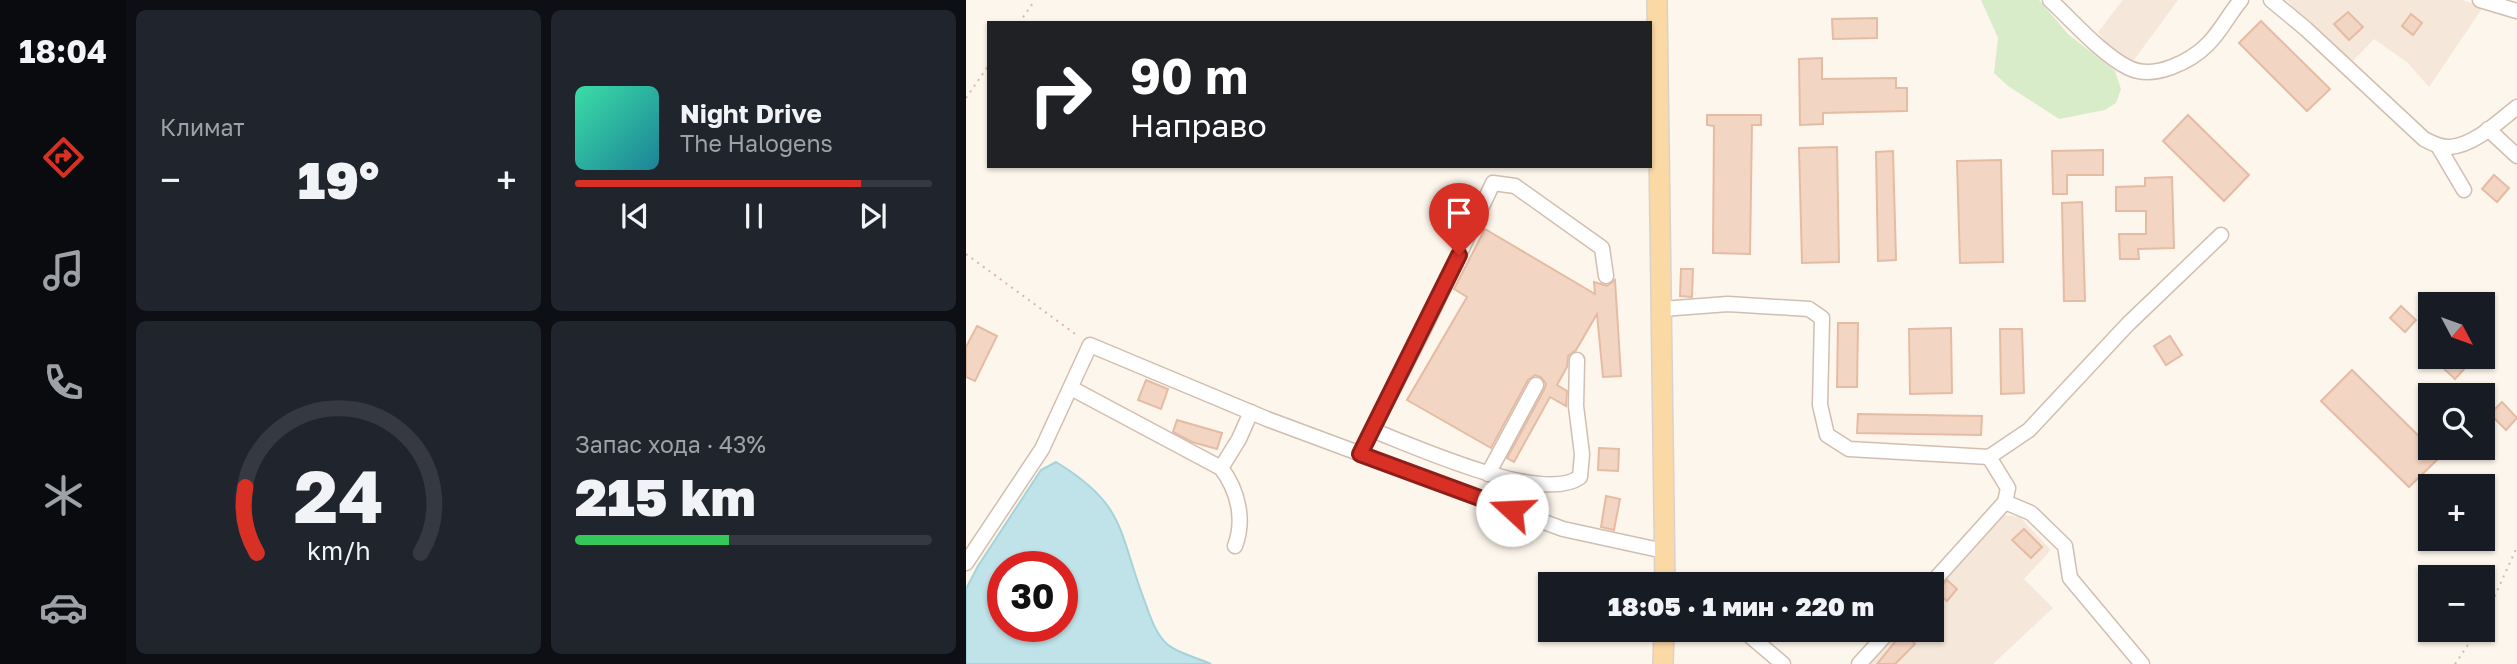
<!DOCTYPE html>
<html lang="ru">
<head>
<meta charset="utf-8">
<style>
	body { margin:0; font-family:"Golos Text",sans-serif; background:#20242c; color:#f1f3f6; height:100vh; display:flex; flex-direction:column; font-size:26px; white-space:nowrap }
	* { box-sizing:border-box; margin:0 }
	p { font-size:23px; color:#9ea1a6 }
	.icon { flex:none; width:38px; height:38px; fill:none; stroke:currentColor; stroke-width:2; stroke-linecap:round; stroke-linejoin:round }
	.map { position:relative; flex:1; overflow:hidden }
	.drawer { display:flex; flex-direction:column; gap:10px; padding:10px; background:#0d0f14; width:840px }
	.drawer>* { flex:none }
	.banner { position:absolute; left:21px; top:21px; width:665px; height:147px; border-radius:0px; box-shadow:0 2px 5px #0004; background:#202124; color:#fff; overflow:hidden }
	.needle { width:46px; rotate:131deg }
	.buttons { position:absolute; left:1452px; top:292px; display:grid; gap:14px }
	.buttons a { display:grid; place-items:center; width:77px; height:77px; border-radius:0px; background:#171b24; box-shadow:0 2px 5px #0004; font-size:35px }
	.speed { position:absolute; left:21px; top:551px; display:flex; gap:14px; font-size:35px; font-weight:700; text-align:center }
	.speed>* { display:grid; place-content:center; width:91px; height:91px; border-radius:50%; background:#171b24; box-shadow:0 2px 5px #0004; line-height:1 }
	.speed .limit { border:10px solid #d22; background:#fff; color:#111 }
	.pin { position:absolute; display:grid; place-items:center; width:60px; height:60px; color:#fff; margin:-72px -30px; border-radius:50% 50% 50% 0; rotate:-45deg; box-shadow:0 0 7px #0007 }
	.pin .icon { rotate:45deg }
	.me { position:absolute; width:77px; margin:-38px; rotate:290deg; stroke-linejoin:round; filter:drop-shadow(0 0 5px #0008) }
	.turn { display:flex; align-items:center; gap:24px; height:147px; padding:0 28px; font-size:32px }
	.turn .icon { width:91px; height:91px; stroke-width:2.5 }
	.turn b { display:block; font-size:49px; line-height:60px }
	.big { font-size:52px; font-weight:800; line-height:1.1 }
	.drawer .tile { flex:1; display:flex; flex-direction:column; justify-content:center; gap:10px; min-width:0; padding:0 24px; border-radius:10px; background:#20242c }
	.drawer .dial { align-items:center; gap:0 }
	.dial svg { height:182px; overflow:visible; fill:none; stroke:#363941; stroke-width:7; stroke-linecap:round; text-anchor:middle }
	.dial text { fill:#f1f3f6; stroke:none }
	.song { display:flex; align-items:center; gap:21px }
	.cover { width:84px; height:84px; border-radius:10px; background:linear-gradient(135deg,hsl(160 70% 55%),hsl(190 70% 35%)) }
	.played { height:7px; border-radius:4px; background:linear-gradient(90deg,#d93025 80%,#363941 80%) }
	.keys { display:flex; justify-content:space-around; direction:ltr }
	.heat { display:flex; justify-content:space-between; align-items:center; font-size:38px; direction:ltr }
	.charge { height:10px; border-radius:5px; background:linear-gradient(90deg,#34c759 43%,#363941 0) }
	.drawer .tiles { flex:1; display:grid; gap:10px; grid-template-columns:repeat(2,1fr) }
	.trip { position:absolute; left:572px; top:572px; width:406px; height:70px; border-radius:0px; background:#171b24; box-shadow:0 2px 5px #0004; font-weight:800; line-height:70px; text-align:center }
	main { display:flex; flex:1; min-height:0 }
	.menu { display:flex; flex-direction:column; width:126px; justify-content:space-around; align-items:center; background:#090b0e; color:#9ea1a6 }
	.menu .icon { width:49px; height:49px }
	.menu .selected { color:#d93025 }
	.menu b { font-size:32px; color:#f1f3f6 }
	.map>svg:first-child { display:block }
	.residential { fill:#f5e8da }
	.green { fill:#d8ecc9 }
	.water { fill:#bfe3e8; stroke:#a5d3da; stroke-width:2; fill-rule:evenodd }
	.building { fill:#f3d5c3; stroke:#e6bba3; stroke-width:2 }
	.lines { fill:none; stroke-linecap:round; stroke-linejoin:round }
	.minor-casing { stroke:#d1beb0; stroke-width:17 }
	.major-casing { stroke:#dad1cd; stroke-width:22 }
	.path { stroke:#d9b8a5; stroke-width:2; stroke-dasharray:2 5; stroke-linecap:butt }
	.minor { stroke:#fff; stroke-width:14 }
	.major { stroke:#fbd9a5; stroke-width:19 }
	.route-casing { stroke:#8d1f18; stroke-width:18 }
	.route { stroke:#d93025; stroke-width:12 }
</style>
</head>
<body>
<main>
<nav class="menu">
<b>18:04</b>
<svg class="icon selected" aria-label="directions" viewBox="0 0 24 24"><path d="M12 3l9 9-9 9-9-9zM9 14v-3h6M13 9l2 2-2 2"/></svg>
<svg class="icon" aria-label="music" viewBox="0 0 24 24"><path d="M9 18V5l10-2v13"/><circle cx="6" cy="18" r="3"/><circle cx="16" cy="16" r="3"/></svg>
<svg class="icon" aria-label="phone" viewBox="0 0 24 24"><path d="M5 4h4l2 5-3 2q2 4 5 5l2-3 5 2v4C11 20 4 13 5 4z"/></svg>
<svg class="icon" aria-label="climate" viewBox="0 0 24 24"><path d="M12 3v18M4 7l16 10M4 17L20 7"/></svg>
<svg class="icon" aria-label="car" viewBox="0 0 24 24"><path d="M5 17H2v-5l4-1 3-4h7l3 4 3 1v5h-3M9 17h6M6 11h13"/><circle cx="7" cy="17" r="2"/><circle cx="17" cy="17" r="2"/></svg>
</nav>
<section class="drawer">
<div class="tiles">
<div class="tile"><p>Климат</p>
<div class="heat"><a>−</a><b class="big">19°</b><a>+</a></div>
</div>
<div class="tile">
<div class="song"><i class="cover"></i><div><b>Night Drive</b><p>The Halogens</p></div></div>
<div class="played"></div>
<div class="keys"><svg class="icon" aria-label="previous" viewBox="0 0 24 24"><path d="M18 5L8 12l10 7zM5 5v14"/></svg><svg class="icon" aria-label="pause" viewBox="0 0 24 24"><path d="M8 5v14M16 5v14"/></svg><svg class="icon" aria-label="next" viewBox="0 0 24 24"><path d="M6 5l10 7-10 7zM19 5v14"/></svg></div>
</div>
<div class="tile dial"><svg viewBox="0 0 100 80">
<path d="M14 69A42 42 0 1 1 86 69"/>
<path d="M14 69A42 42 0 0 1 9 40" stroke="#d93025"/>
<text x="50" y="56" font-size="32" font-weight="700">24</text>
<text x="50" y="72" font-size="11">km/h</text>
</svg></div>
<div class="tile"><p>Запас хода · 43%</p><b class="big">215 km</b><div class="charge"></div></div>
</div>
</section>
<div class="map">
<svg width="1551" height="664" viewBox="0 0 1551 664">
	<rect width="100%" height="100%" fill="#fdf6ec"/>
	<g class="residential">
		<polygon points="1157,0 1212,0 1165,64 1143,47 1132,32"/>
		<polygon points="1321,0 1496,0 1517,7 1463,87 1442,63 1408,39 1384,64 1338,21"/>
		<polygon points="1038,515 1054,517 1085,550 1058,579 1087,608 1027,664 901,664 932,630 966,630 966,593"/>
	</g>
	<polygon class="green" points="1015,0 1073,0 1102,34 1149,71 1155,89 1150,103 1139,110 1093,119 1042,86 1028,73 1032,38"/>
	<path class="water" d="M90 462C161 505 152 532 179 602 184 616 189 633 201 644 211 653 232 658 245 664H0V589L12 566 75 470ZM37 567H96V626H37Z"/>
	<g class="building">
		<polygon points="1382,12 1397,27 1383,40 1368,24"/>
		<polygon points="1445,14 1456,23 1447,35 1436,26"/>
		<polygon points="911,18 911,38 867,39 866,19"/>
		<polygon points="1295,21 1364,89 1341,111 1273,43"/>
		<polygon points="856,58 856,79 930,78 930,88 941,88 941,111 857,113 857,124 834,125 833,59"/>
		<polygon points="741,115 795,115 795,125 786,125 784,254 747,253 748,126 741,125"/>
		<polygon points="1222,115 1283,175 1258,201 1197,141"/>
		<polygon points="871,147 873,262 836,263 833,148"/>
		<polygon points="1137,150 1137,175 1101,175 1101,194 1087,194 1086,151"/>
		<polygon points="927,151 930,260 912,261 910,152"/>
		<polygon points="1035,160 1037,262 994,263 991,161"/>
		<polygon points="1528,175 1543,188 1531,202 1516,189"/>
		<polygon points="1206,177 1208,248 1172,249 1173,259 1154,259 1153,234 1180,234 1180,211 1150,211 1150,187 1179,186 1179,178"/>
		<polygon points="1116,202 1119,301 1098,301 1096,203"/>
		<polygon points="519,229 629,294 628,282 641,286 649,280 655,376 637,377 631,314 610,350 602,356 601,367 591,385 601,391 600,406 584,397 548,462 541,458 578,390 580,384 575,377 569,375 562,380 525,448 441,400 501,297 488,289"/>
		<polygon points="715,269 727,269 726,297 714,296"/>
		<polygon points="1435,306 1450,320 1439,332 1424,318"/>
		<polygon points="872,323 892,323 891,387 871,387"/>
		<polygon points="11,326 31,336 9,381 0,377 0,347"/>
		<polygon points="985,328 986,393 944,394 943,329"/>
		<polygon points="1034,329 1056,329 1058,393 1035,394"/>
		<polygon points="1204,336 1216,355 1200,365 1188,346"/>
		<polygon points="1483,357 1488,357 1499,368 1489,379 1475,366"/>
		<polygon points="1386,370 1474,457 1443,487 1355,401"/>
		<polygon points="180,380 202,389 195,409 172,400"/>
		<polygon points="1536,402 1551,418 1540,430 1524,414"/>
		<polygon points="892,414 1016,416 1015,435 891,433"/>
		<polygon points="211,420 256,433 251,449 226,442 207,432"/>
		<polygon points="633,448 653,449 652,471 632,470"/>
		<polygon points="640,496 654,499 648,530 635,527"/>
		<polygon points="1058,529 1076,547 1065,558 1046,540"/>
		<polygon points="981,580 991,589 981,601 970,592"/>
		<polygon points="937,632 949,644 929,664 911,664"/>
	</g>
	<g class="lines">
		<defs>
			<g id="minor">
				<path d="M1084 0C1107 21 1136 55 1163 68 1188 80 1224 62 1242 44 1255 31 1263 14 1275 0"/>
				<path d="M1305 0 1340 29 1458 139C1466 143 1475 148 1484 147 1509 145 1533 121 1551 107"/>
				<polyline points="1514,0 1551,11"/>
				<polyline points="1522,129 1551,156"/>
				<polyline points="1472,146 1498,190"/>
				<polyline points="696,309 762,304 843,309 856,318 854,405 861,435 883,449 1023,457 1063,430 1162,324 1255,235"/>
				<path d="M105 388 255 468C272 490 279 520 269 546"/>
				<path d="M406 430C448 446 576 505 614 477L616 454 610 406 611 360"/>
				<polyline points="394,454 459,327 527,183 549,186 636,248 640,276"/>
				<polyline points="255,468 273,439 285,412"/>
				<polyline points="522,474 570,385"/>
				<polyline points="1039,502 1065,513 1099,546 1104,578 1176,664"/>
				<polyline points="0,563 76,449 124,345 301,419 597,529 698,551"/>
				<polyline points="699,582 713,584"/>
				<polyline points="965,584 1039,502 1042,488 1023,457"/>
				<polyline points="777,630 817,664"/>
				<polyline points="893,664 924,630"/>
			</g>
			<g id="major">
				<polyline points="691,0 699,584"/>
				<polyline points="697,664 698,630"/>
			</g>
		</defs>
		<use href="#minor" class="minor-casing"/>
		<use href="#major" class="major-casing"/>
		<g class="path">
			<polyline points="53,23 69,0"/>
			<polyline points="0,98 23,65"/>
			<polyline points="0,254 112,336"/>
			<polyline points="1517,622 1551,547"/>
			<polyline points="1489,664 1512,630"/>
		</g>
		<use href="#minor" class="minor"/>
		<use href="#major" class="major"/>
	</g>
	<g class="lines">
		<defs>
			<polyline id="route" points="493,255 394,454 546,510"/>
		</defs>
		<use href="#route" class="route-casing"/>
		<use href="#route" class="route"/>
	</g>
</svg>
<div class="buttons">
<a><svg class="needle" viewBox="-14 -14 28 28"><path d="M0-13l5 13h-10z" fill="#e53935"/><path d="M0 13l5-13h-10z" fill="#9ea1a6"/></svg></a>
<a><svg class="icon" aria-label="search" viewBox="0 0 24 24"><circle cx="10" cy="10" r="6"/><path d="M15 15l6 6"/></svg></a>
<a>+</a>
<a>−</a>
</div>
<div class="speed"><div class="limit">30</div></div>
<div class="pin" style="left:493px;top:255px;background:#d93025"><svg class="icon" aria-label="arrive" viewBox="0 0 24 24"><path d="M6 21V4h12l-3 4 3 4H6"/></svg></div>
<svg class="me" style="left:546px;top:510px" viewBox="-20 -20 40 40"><circle r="19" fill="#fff"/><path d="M0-13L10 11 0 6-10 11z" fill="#d93025"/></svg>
<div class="trip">18:05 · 1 мин · 220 m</div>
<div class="banner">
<div class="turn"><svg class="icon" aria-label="right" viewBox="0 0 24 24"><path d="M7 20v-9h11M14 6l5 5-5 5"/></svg><div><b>90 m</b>Направо</div></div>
</div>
</div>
</main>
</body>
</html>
